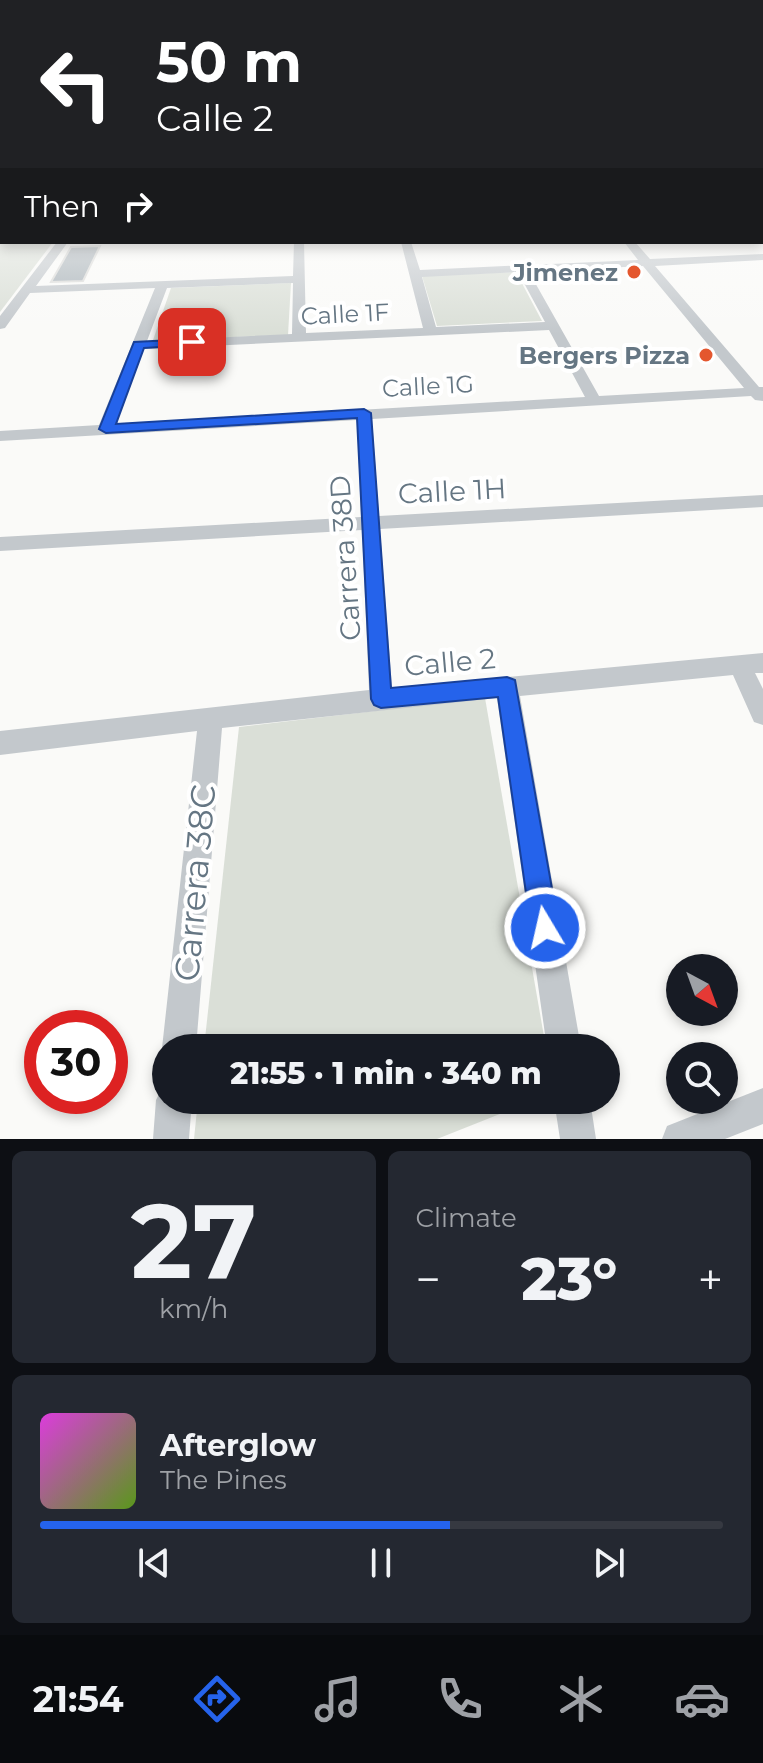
<!DOCTYPE html>
<html lang="en">
<head>
<meta charset="utf-8">
<style>
	body { margin:0; font-family:Montserrat,sans-serif; background:#242831; color:#f1f3f6; height:100vh; display:flex; flex-direction:column; font-size:30px; white-space:nowrap }
	* { box-sizing:border-box; margin:0 }
	p { font-size:26px; color:#9ea1a6 }
	.icon { flex:none; width:44px; height:44px; fill:none; stroke:currentColor; stroke-width:2; stroke-linecap:round; stroke-linejoin:round }
	.map { position:relative; height:1139px; overflow:hidden }
	.side { display:flex; flex-direction:column; gap:12px; padding:12px; background:#0d0f14; flex:1 }
	.side>* { flex:none }
	.banner { position:absolute; left:0px; top:0px; width:764px; height:244px; box-shadow:0 4px 12px #0003; background:#202124; color:#fff; overflow:hidden }
	.needle { width:52px; rotate:139deg }
	.fabs { position:absolute; left:666px; top:954px; display:grid; gap:16px }
	.fabs a { display:grid; place-items:center; width:72px; height:72px; border-radius:50%; background:#171b24; box-shadow:0 4px 12px #0003; font-size:40px }
	.speed { position:absolute; left:24px; top:1010px; display:flex; gap:16px; font-size:40px; font-weight:700; text-align:center }
	.speed>* { display:grid; place-content:center; width:104px; height:104px; border-radius:50%; background:#171b24; box-shadow:0 4px 12px #0003; line-height:1 }
	.speed .limit { border:12px solid #d22; background:#fff; color:#111 }
	.pin { position:absolute; display:grid; place-items:center; width:68px; height:68px; color:#fff; margin:-34px; border-radius:16px; box-shadow:0 4px 12px #0006 }
	.me { position:absolute; width:88px; margin:-44px; rotate:351deg; stroke-linejoin:round; filter:drop-shadow(0 0 6px #0008) }
	.turn { display:flex; align-items:center; gap:28px; height:168px; padding:0 24px; font-size:36px }
	.turn .icon { width:104px; height:104px; stroke-width:2.5 }
	.turn b { display:block; font-size:56px; line-height:68px }
	.then { display:flex; align-items:center; height:76px; padding:0 24px; background:#0003; gap:16px; font-size:30px }
	.big { font-size:60px; font-weight:800; line-height:1.1 }
	.side .card { flex:1; display:flex; flex-direction:column; justify-content:center; gap:12px; min-width:0; padding:0 28px; border-radius:12px; background:#242831 }
	.side .dial { align-items:center; gap:0 }
	.dial b { font-size:104px; line-height:1 }
	.song { display:flex; align-items:center; gap:24px }
	.cover { width:96px; height:96px; border-radius:12px; background:linear-gradient(135deg,hsl(300 70% 55%),hsl(90 70% 35%)) }
	.played { height:8px; border-radius:4px; background:linear-gradient(90deg,#2563eb 60%,#363941 60%) }
	.keys { display:flex; justify-content:space-around; direction:ltr }
	.heat { display:flex; justify-content:space-between; align-items:center; font-size:44px; direction:ltr }
	.side .tiles { flex:1; display:grid; gap:12px; grid-template-columns:1fr 1fr }
	.card:last-child { grid-column:span 2 }
	.trip { position:absolute; left:152px; top:1034px; width:468px; height:80px; border-radius:40px; background:#171b24; box-shadow:0 4px 12px #0003; font-weight:800; line-height:80px; text-align:center }
	.tab-bar { display:flex; height:128px; justify-content:space-around; align-items:center; background:#090b0e; color:#9ea1a6 }
	.tab-bar .icon { width:56px; height:56px }
	.tab-bar .current { color:#2563eb }
	.tab-bar b { font-size:36px; color:#f1f3f6 }
	.map>svg:first-child { display:block }
	.green { fill:#dadfd7 }
	.building { fill:#aab3b9; stroke:#dcdcda; stroke-width:2 }
	.lines { fill:none; stroke-linecap:round; stroke-linejoin:round }
	.minor { fill:#c3c8cc; fill-rule:evenodd }
	.route { fill:#2563eb; stroke:#184099; stroke-width:2 }
	.poi-dot { fill:#e4572e; stroke:#fff; stroke-width:3 }
	.labels { text-anchor:middle; dominant-baseline:central; stroke-width:8; stroke-linejoin:round; paint-order:stroke }
	.far-poi-label { font-size:24px; font-weight:bold; fill:#657683; stroke:#fff; text-anchor:end }
	.far-street-label { font-size:24px; fill:#657683; stroke:#fff }
	.street-label { font-size:28px; fill:#657683; stroke:#fff }
	.near-street-label { font-size:34px; fill:#657683; stroke:#fff }
</style>
</head>
<body>
<div class="map">
<svg width="763" height="1139" viewBox="0 0 763 1139">
	<rect width="100%" height="100%" fill="#fafaf8"/>
	<g class="green">
		<polygon points="0,242 53,242 0,312"/>
		<polygon points="516,272 542,321 437,326 422,276"/>
		<polygon points="291,283 288,335 153,340 171,288"/>
		<polygon points="485,698 546,1048 204,1048 239,727"/>
		<polygon points="198,1100 535,1100 437,1139 194,1139"/>
	</g>
	<polygon class="building" points="100,246 83,281 51,282 71,247"/>
	<g class="lines">
		<g class="minor">
			<rect x="762" y="174" width="1" height="6"/>
			<polygon points="2,189 2,196 0,197 0,190"/>
			<rect x="762" y="211" width="1" height="6"/>
			<rect x="0" y="235" width="2" height="6"/>
			<path d="M57 242H68L36 286 293 276 294 242H304L306 333 423 328 401 242H411L420 270 638 260 624 242H635L650 259 763 254V260L655 266 759 387H763V401L755 400 751 396 372 419 379 516 763 495V507L380 529 392 688 763 653V673H755L763 689V725L754 722 733 675 520 696 581 1048H547L497 698 222 728 196 1048H166V1057L162 1048 197 731 0 755V731L369 690 362 530 0 551V537L361 517 357 420 0 441V431L99 425 155 288 30 293 5 328 0 329V316ZM643 266 744 388 599 396 529 272ZM518 272 545 322 436 327 422 277ZM293 283 292 334 147 341 167 288ZM549 330 585 397 116 424 144 349Z"/>
			<polygon points="166,1086 166,1100 192,1100 189,1139 153,1139 156,1100 162,1088"/>
			<polygon points="763,1088 763,1124 725,1139 662,1139 667,1126"/>
			<polygon points="554,1100 590,1100 596,1139 560,1139"/>
		</g>
	</g>
	<linearGradient id="sky" x2="0" y2="1"><stop stop-color="#96bcdc"/><stop offset="0.52" stop-color="#fdfdfc"/><stop offset="1" stop-color="#fdfdfc" stop-opacity="0"/></linearGradient>
	<rect width="763" height="334" fill="url(#sky)"/>
	<polygon class="route" points="192,339 196,340 196,345 144,348 116,424 364,409 371,413 391,688 507,677 515,680 559,928 555,937 545,941 535,937 531,928 498,697 381,708 374,705 371,699 357,418 106,433 99,429 134,342"/>
	<g class="poi-dot">
		<circle cx="634" cy="272" r="8"/>
		<circle cx="706" cy="355" r="8"/>
	</g>
	<g class="labels">
		<g class="far-poi-label">
			<text x="618" y="272">Jimenez</text>
			<text x="690" y="355">Bergers Pizza</text>
		</g>
		<g class="far-street-label">
			<text transform="translate(345 314) rotate(-3)">Calle 1F</text>
			<text transform="translate(428 386) rotate(-3)">Calle 1G</text>
		</g>
		<g class="street-label">
			<text transform="translate(452 491) rotate(-3)">Calle 1H</text>
			<text transform="translate(345 558) rotate(-94)">Carrera 38D</text>
			<text transform="translate(450 662) rotate(-5)">Calle 2</text>
		</g>
		<g class="near-street-label">
			<text transform="translate(195 883) rotate(-85)">Carrera 38C</text>
		</g>
	</g>
</svg>
<div class="fabs">
<a><svg class="needle" viewBox="-14 -14 28 28"><path d="M0-13l5 13h-10z" fill="#e53935"/><path d="M0 13l5-13h-10z" fill="#9ea1a6"/></svg></a>
<a><svg class="icon" aria-label="search" viewBox="0 0 24 24"><circle cx="10" cy="10" r="6"/><path d="M15 15l6 6"/></svg></a>
</div>
<div class="speed"><div class="limit">30</div></div>
<div class="pin" style="left:192px;top:342px;background:#d93025"><svg class="icon" aria-label="arrive" viewBox="0 0 24 24"><path d="M6 21V4h12l-3 4 3 4H6"/></svg></div>
<svg class="me" style="left:545px;top:928px" viewBox="-20 -20 40 40"><circle r="17" fill="#2563eb" stroke="#fff" stroke-width="3"/><path d="M0-11L8 9 0 5-8 9z" fill="#fff"/></svg>
<div class="trip">21:55 · 1 min · 340 m</div>
<div class="banner">
<div class="turn"><svg class="icon" aria-label="left" viewBox="0 0 24 24"><path d="M17 20v-9H6M10 6l-5 5 5 5"/></svg><div><b>50 m</b>Calle 2</div></div>
<div class="then">Then<svg class="icon" aria-label="right" viewBox="0 0 24 24"><path d="M7 20v-9h11M14 6l5 5-5 5"/></svg></div>
</div>
</div>
<section class="side">
<div class="tiles">
<div class="card dial"><b>27</b><p>km/h</p></div>
<div class="card"><p>Climate</p>
<div class="heat"><a>−</a><b class="big">23°</b><a>+</a></div>
</div>
<div class="card">
<div class="song"><i class="cover"></i><div><b>Afterglow</b><p>The Pines</p></div></div>
<div class="played"></div>
<div class="keys"><svg class="icon" aria-label="previous" viewBox="0 0 24 24"><path d="M18 5L8 12l10 7zM5 5v14"/></svg><svg class="icon" aria-label="pause" viewBox="0 0 24 24"><path d="M8 5v14M16 5v14"/></svg><svg class="icon" aria-label="next" viewBox="0 0 24 24"><path d="M6 5l10 7-10 7zM19 5v14"/></svg></div>
</div>
</div>
</section>
<nav class="tab-bar">
<b>21:54</b>
<svg class="icon current" aria-label="directions" viewBox="0 0 24 24"><path d="M12 3l9 9-9 9-9-9zM9 14v-3h6M13 9l2 2-2 2"/></svg>
<svg class="icon" aria-label="music" viewBox="0 0 24 24"><path d="M9 18V5l10-2v13"/><circle cx="6" cy="18" r="3"/><circle cx="16" cy="16" r="3"/></svg>
<svg class="icon" aria-label="phone" viewBox="0 0 24 24"><path d="M5 4h4l2 5-3 2q2 4 5 5l2-3 5 2v4C11 20 4 13 5 4z"/></svg>
<svg class="icon" aria-label="climate" viewBox="0 0 24 24"><path d="M12 3v18M4 7l16 10M4 17L20 7"/></svg>
<svg class="icon" aria-label="car" viewBox="0 0 24 24"><path d="M5 17H2v-5l4-1 3-4h7l3 4 3 1v5h-3M9 17h6M6 11h13"/><circle cx="7" cy="17" r="2"/><circle cx="17" cy="17" r="2"/></svg>
</nav>
</body>
</html>
